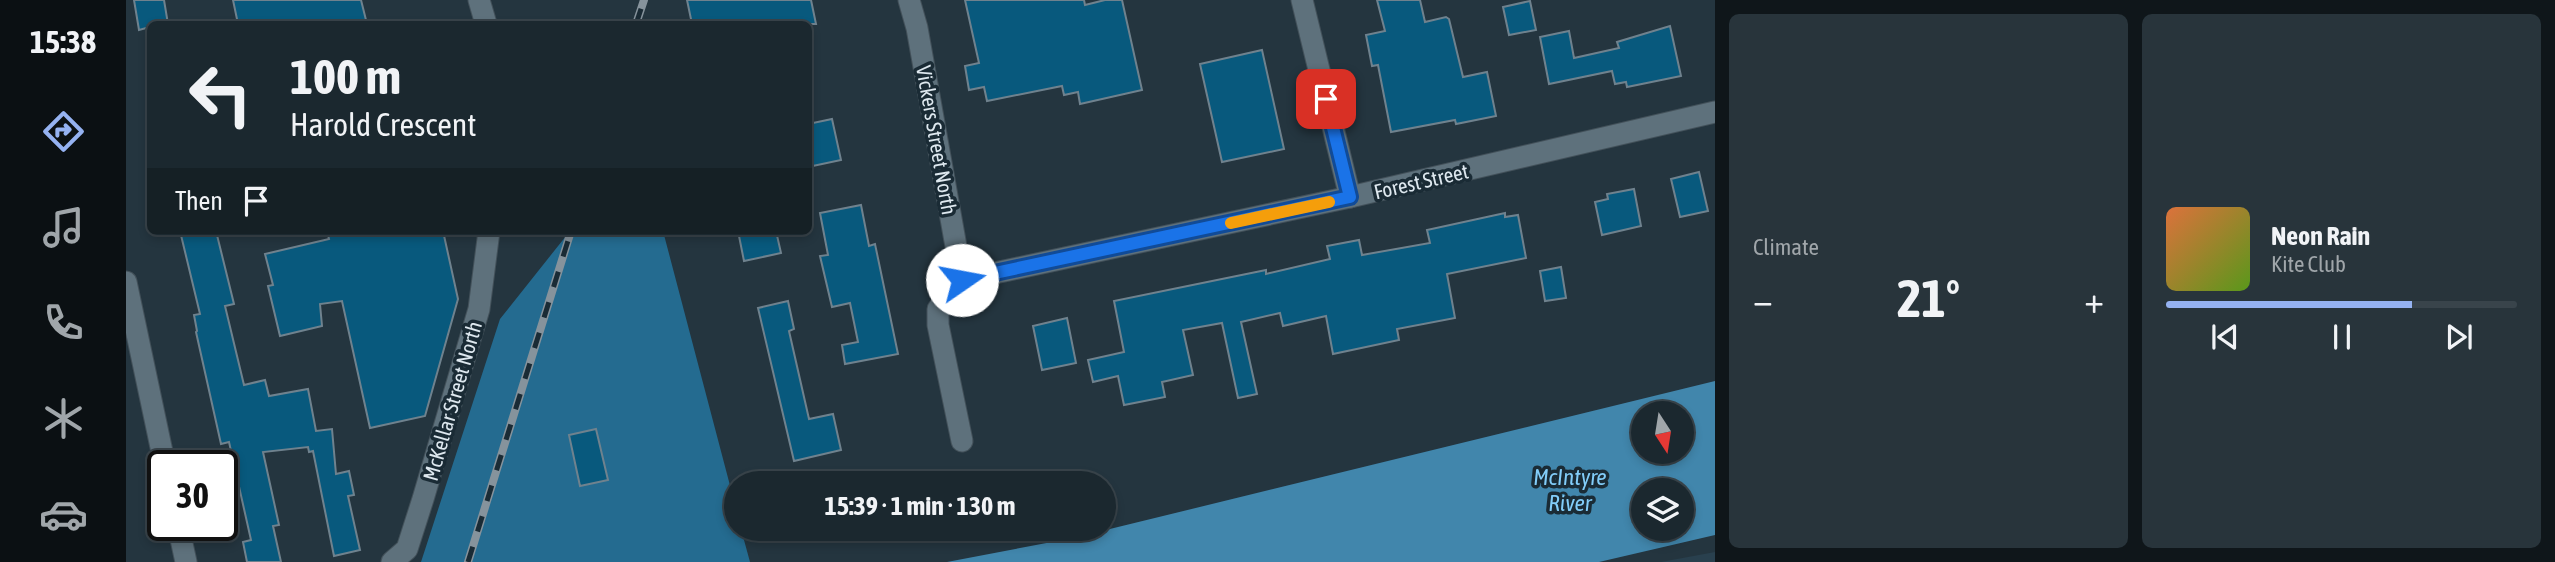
<!DOCTYPE html>
<html lang="en">
<head>
<meta charset="utf-8">
<style>
	body { margin:0; font-family:"Asap Condensed",sans-serif; background:#28343b; color:#f1f3f6; height:100vh; display:flex; flex-direction:column; font-size:26px; white-space:nowrap }
	* { box-sizing:border-box; margin:0 }
	p { font-size:23px; color:#a0a6aa }
	.icon { flex:none; width:38px; height:38px; fill:none; stroke:currentColor; stroke-width:2; stroke-linecap:round; stroke-linejoin:round }
	.map { position:relative; flex:1; overflow:hidden }
	.panel { display:flex; flex-direction:column; gap:14px; padding:14px; background:#0f161a; width:840px }
	.panel>* { flex:none }
	.top-card { position:absolute; left:21px; top:21px; width:665px; height:214px; border-radius:10px; box-shadow:0 4px 10px #0003,0 0 0 2px #39444b; background:#1b282f; color:#f1f3f6; overflow:hidden }
	.needle { width:46px; rotate:168deg }
	.fabs { position:absolute; left:1505px; top:401px; display:grid; gap:14px }
	.fabs a { display:grid; place-items:center; width:63px; height:63px; border-radius:50%; background:#1b282f; box-shadow:0 4px 10px #0003,0 0 0 2px #39444b; font-size:35px }
	.speed { position:absolute; left:21px; top:450px; display:flex; gap:14px; font-size:35px; font-weight:700; text-align:center }
	.speed>* { display:grid; place-content:center; width:91px; height:91px; border-radius:50%; background:#1b282f; box-shadow:0 4px 10px #0003,0 0 0 2px #39444b; line-height:1 }
	.speed .limit { border:4px solid #111; border-radius:10px; background:#fff; color:#111 }
	.pin { position:absolute; display:grid; place-items:center; width:60px; height:60px; color:#fff; margin:-30px; border-radius:14px; box-shadow:0 4px 10px #0006 }
	.me { position:absolute; width:77px; margin:-38px; rotate:78deg; stroke-linejoin:round; filter:drop-shadow(0 0 5px #0008) }
	.turn { display:flex; align-items:center; gap:24px; height:147px; padding:0 28px; font-size:32px }
	.turn .icon { width:91px; height:91px; stroke-width:2.5 }
	.turn b { display:block; font-size:49px; line-height:60px }
	.then { display:flex; align-items:center; height:66px; padding:0 28px; background:#0003; gap:14px; font-size:26px }
	.big { font-size:52px; font-weight:700; line-height:1.1 }
	.panel .tile { flex:1; display:flex; flex-direction:column; justify-content:center; gap:10px; min-width:0; padding:0 24px; border-radius:10px; background:#28343b }
	.song { display:flex; align-items:center; gap:21px }
	.cover { width:84px; height:84px; border-radius:10px; background:linear-gradient(135deg,hsl(20 70% 55%),hsl(90 70% 35%)) }
	.played { height:7px; border-radius:4px; background:linear-gradient(90deg,#95b2f1 70%,#39444b 70%) }
	.keys { display:flex; justify-content:space-around; direction:ltr }
	.heat { display:flex; justify-content:space-between; align-items:center; font-size:38px; direction:ltr }
	.panel .tiles { flex:1; display:grid; gap:14px; grid-template-columns:repeat(2,1fr) }
	.trip { position:absolute; left:598px; top:471px; width:392px; height:70px; border-radius:35px; background:#1b282f; box-shadow:0 4px 10px #0003,0 0 0 2px #39444b; font-weight:700; line-height:70px; text-align:center }
	main { display:flex; flex:1; min-height:0 }
	.tabs { display:flex; flex-direction:column; width:126px; justify-content:space-around; align-items:center; background:#0b1013; color:#a0a6aa }
	.tabs .icon { width:49px; height:49px }
	.tabs .selected { color:#95b2f1 }
	.tabs b { font-size:32px; color:#f1f3f6 }
	.map>svg:first-child { display:block }
	.built { fill:#29404e }
	.forest { fill:#246b90 }
	.water { fill:#4186ac; fill-rule:evenodd }
	.building { fill:#08597d; stroke:#6f828e; stroke-width:2 }
	.lines { fill:none; stroke-linecap:round; stroke-linejoin:round }
	.minor-casing { stroke:#43515a; stroke-width:23 }
	.minor { stroke:#5e717c; stroke-width:21 }
	.rail-casing { stroke:#86939c; stroke-width:8 }
	.rail { stroke:#1a2b35; stroke-width:5; stroke-dasharray:16; stroke-linecap:butt }
	.route-casing { stroke:#114b97; stroke-width:18 }
	.route { stroke:#1a73e8; stroke-width:12 }
	.slow { stroke:#f59e0b; stroke-width:12 }
	.labels { text-anchor:middle; dominant-baseline:central; stroke-width:7; stroke-linejoin:round; paint-order:stroke }
	.street-label { font-size:21px; fill:#dee8ef; stroke:#1a2b35 }
	.water-label { font-size:23px; font-style:italic; fill:#82cdf9; stroke:#1a2b35 }
</style>
</head>
<body>
<main>
<nav class="tabs">
<b>15:38</b>
<svg class="icon selected" aria-label="directions" viewBox="0 0 24 24"><path d="M12 3l9 9-9 9-9-9zM9 14v-3h6M13 9l2 2-2 2"/></svg>
<svg class="icon" aria-label="music" viewBox="0 0 24 24"><path d="M9 18V5l10-2v13"/><circle cx="6" cy="18" r="3"/><circle cx="16" cy="16" r="3"/></svg>
<svg class="icon" aria-label="phone" viewBox="0 0 24 24"><path d="M5 4h4l2 5-3 2q2 4 5 5l2-3 5 2v4C11 20 4 13 5 4z"/></svg>
<svg class="icon" aria-label="climate" viewBox="0 0 24 24"><path d="M12 3v18M4 7l16 10M4 17L20 7"/></svg>
<svg class="icon" aria-label="car" viewBox="0 0 24 24"><path d="M5 17H2v-5l4-1 3-4h7l3 4 3 1v5h-3M9 17h6M6 11h13"/><circle cx="7" cy="17" r="2"/><circle cx="17" cy="17" r="2"/></svg>
</nav>
<div class="map">
<svg width="1589" height="562" viewBox="0 0 1589 562">
	<rect width="100%" height="100%" fill="#24353f"/>
	<polygon class="built" points="1589,552 1589,562 1535,562"/>
	<polygon class="forest" points="444,231 537,231 611,512 611,528 615,529 624,562 295,562 374,319"/>
	<path class="water" d="M1589 381V535L1473 562H821L947 538ZM1517 413H1556V452H1517ZM1517 490H1556V528H1517Z"/>
	<g class="building">
		<polygon points="8,0 38,0 42,24 24,24 24,27 13,30"/>
		<polygon points="107,0 235,0 241,24 112,24"/>
		<polygon points="561,0 685,0 690,24 566,24"/>
		<polygon points="839,0 958,0 959,5 979,0 996,0 1016,90 954,104 952,92 938,95 936,86 861,101 858,87 843,90 839,66 853,63"/>
		<polygon points="1251,0 1294,0 1299,22 1320,17 1323,19 1337,77 1361,72 1370,116 1330,124 1329,120 1265,132 1252,65 1246,66 1240,35 1259,31"/>
		<polygon points="1404,1 1410,30 1383,35 1377,7"/>
		<polygon points="1544,26 1555,76 1501,87 1500,82 1489,84 1486,71 1423,84 1414,37 1443,31 1448,58 1493,48 1491,42"/>
		<polygon points="1136,50 1158,149 1096,162 1074,64"/>
		<polygon points="706,119 715,160 682,167 682,124"/>
		<polygon points="1573,172 1582,211 1554,217 1545,179"/>
		<polygon points="1508,189 1515,226 1476,235 1469,202 1482,199 1481,194"/>
		<polygon points="735,205 743,246 749,244 772,354 719,364 716,345 732,342 724,303 706,307 694,256 702,255 694,213"/>
		<polygon points="1379,213 1379,217 1392,215 1400,258 1321,274 1329,318 1271,329 1273,340 1207,354 1200,316 1157,326 1154,313 1115,322 1131,394 1112,398 1096,323 1057,330 1067,375 1036,382 1039,397 998,405 992,376 967,382 962,360 998,352 988,301 1140,270 1140,274 1204,259 1201,246 1233,240 1236,255 1304,243 1301,230"/>
		<polygon points="54,231 90,231 108,304 99,306 118,385 139,380 143,396 182,389 190,431 206,429 210,474 223,471 228,495 222,496 234,550 208,556 187,451 183,452 182,447 137,452 153,525 147,526 155,562 121,562 117,542 125,540 103,442 95,444 70,332 71,331 68,315 74,314"/>
		<polygon points="201,231 317,231 332,299 299,416 244,428 216,301 194,304 196,326 154,336 142,286 147,285 139,254 203,239"/>
		<polygon points="612,231 650,231 655,253 618,261"/>
		<polygon points="1435,267 1440,298 1419,301 1414,271"/>
		<polygon points="662,301 668,329 663,331 683,419 707,414 715,450 668,461 632,308"/>
		<polygon points="941,318 950,363 916,370 907,326"/>
		<polygon points="470,429 482,480 454,486 443,435"/>
	</g>
	<g class="lines">
		<defs>
			<g id="minor">
				<polyline points="353,0 360,24"/>
				<polyline points="783,0 791,28 836,280"/>
				<polyline points="1176,0 1224,197"/>
				<polyline points="836,280 1224,197 1589,112"/>
				<polyline points="0,282 39,466"/>
				<polyline points="836,441 812,325 812,309 836,280"/>
				<polyline points="52,525 60,562"/>
				<polyline points="266,562 281,549 297,499 353,309 363,231"/>
			</g>
		</defs>
		<use href="#minor" class="minor-casing"/>
		<use href="#minor" class="minor"/>
		<defs>
			<g id="rail">
				<polyline points="510,24 518,0"/>
				<polyline points="342,562 445,231"/>
			</g>
		</defs>
		<use href="#rail" class="rail-casing"/>
		<use href="#rail" class="rail"/>
	</g>
	<g class="lines">
		<defs>
			<polyline id="route" points="836,280 1224,197 1200,99"/>
		</defs>
		<use href="#route" class="route-casing"/>
		<use href="#route" class="route"/>
		<polyline class="slow" points="1105,223 1203,202"/>
	</g>
	<g class="labels">
		<g class="street-label">
			<text transform="translate(811 140) rotate(80)">Vickers Street North</text>
			<text transform="translate(1295 181) rotate(-13)">Forest Street</text>
			<text transform="translate(326 401) rotate(-74)">McKellar Street North</text>
		</g>
		<g class="water-label">
			<text x="1444" y="477">McIntyre<tspan x="1444" dy="26">River</tspan></text>
		</g>
	</g>
</svg>
<div class="fabs">
<a><svg class="needle" viewBox="-14 -14 28 28"><path d="M0-13l5 13h-10z" fill="#e53935"/><path d="M0 13l5-13h-10z" fill="#a0a6aa"/></svg></a>
<a><svg class="icon" aria-label="layers" viewBox="0 0 24 24"><path d="M12 4l9 5-9 5-9-5zM3 14l9 5 9-5"/></svg></a>
</div>
<div class="speed"><div class="limit">30</div></div>
<div class="pin" style="left:1200px;top:99px;background:#d93025"><svg class="icon" aria-label="arrive" viewBox="0 0 24 24"><path d="M6 21V4h12l-3 4 3 4H6"/></svg></div>
<svg class="me" style="left:836px;top:280px" viewBox="-20 -20 40 40"><circle r="19" fill="#fff"/><path d="M0-13L10 11 0 6-10 11z" fill="#1a73e8"/></svg>
<div class="trip">15:39 · 1 min · 130 m</div>
<div class="top-card">
<div class="turn"><svg class="icon" aria-label="left" viewBox="0 0 24 24"><path d="M17 20v-9H6M10 6l-5 5 5 5"/></svg><div><b>100 m</b>Harold Crescent</div></div>
<div class="then">Then<svg class="icon" aria-label="arrive" viewBox="0 0 24 24"><path d="M6 21V4h12l-3 4 3 4H6"/></svg></div>
</div>
</div>
<section class="panel">
<div class="tiles">
<div class="tile"><p>Climate</p>
<div class="heat"><a>−</a><b class="big">21°</b><a>+</a></div>
</div>
<div class="tile">
<div class="song"><i class="cover"></i><div><b>Neon Rain</b><p>Kite Club</p></div></div>
<div class="played"></div>
<div class="keys"><svg class="icon" aria-label="previous" viewBox="0 0 24 24"><path d="M18 5L8 12l10 7zM5 5v14"/></svg><svg class="icon" aria-label="pause" viewBox="0 0 24 24"><path d="M8 5v14M16 5v14"/></svg><svg class="icon" aria-label="next" viewBox="0 0 24 24"><path d="M6 5l10 7-10 7zM19 5v14"/></svg></div>
</div>
</div>
</section>
</main>
</body>
</html>
